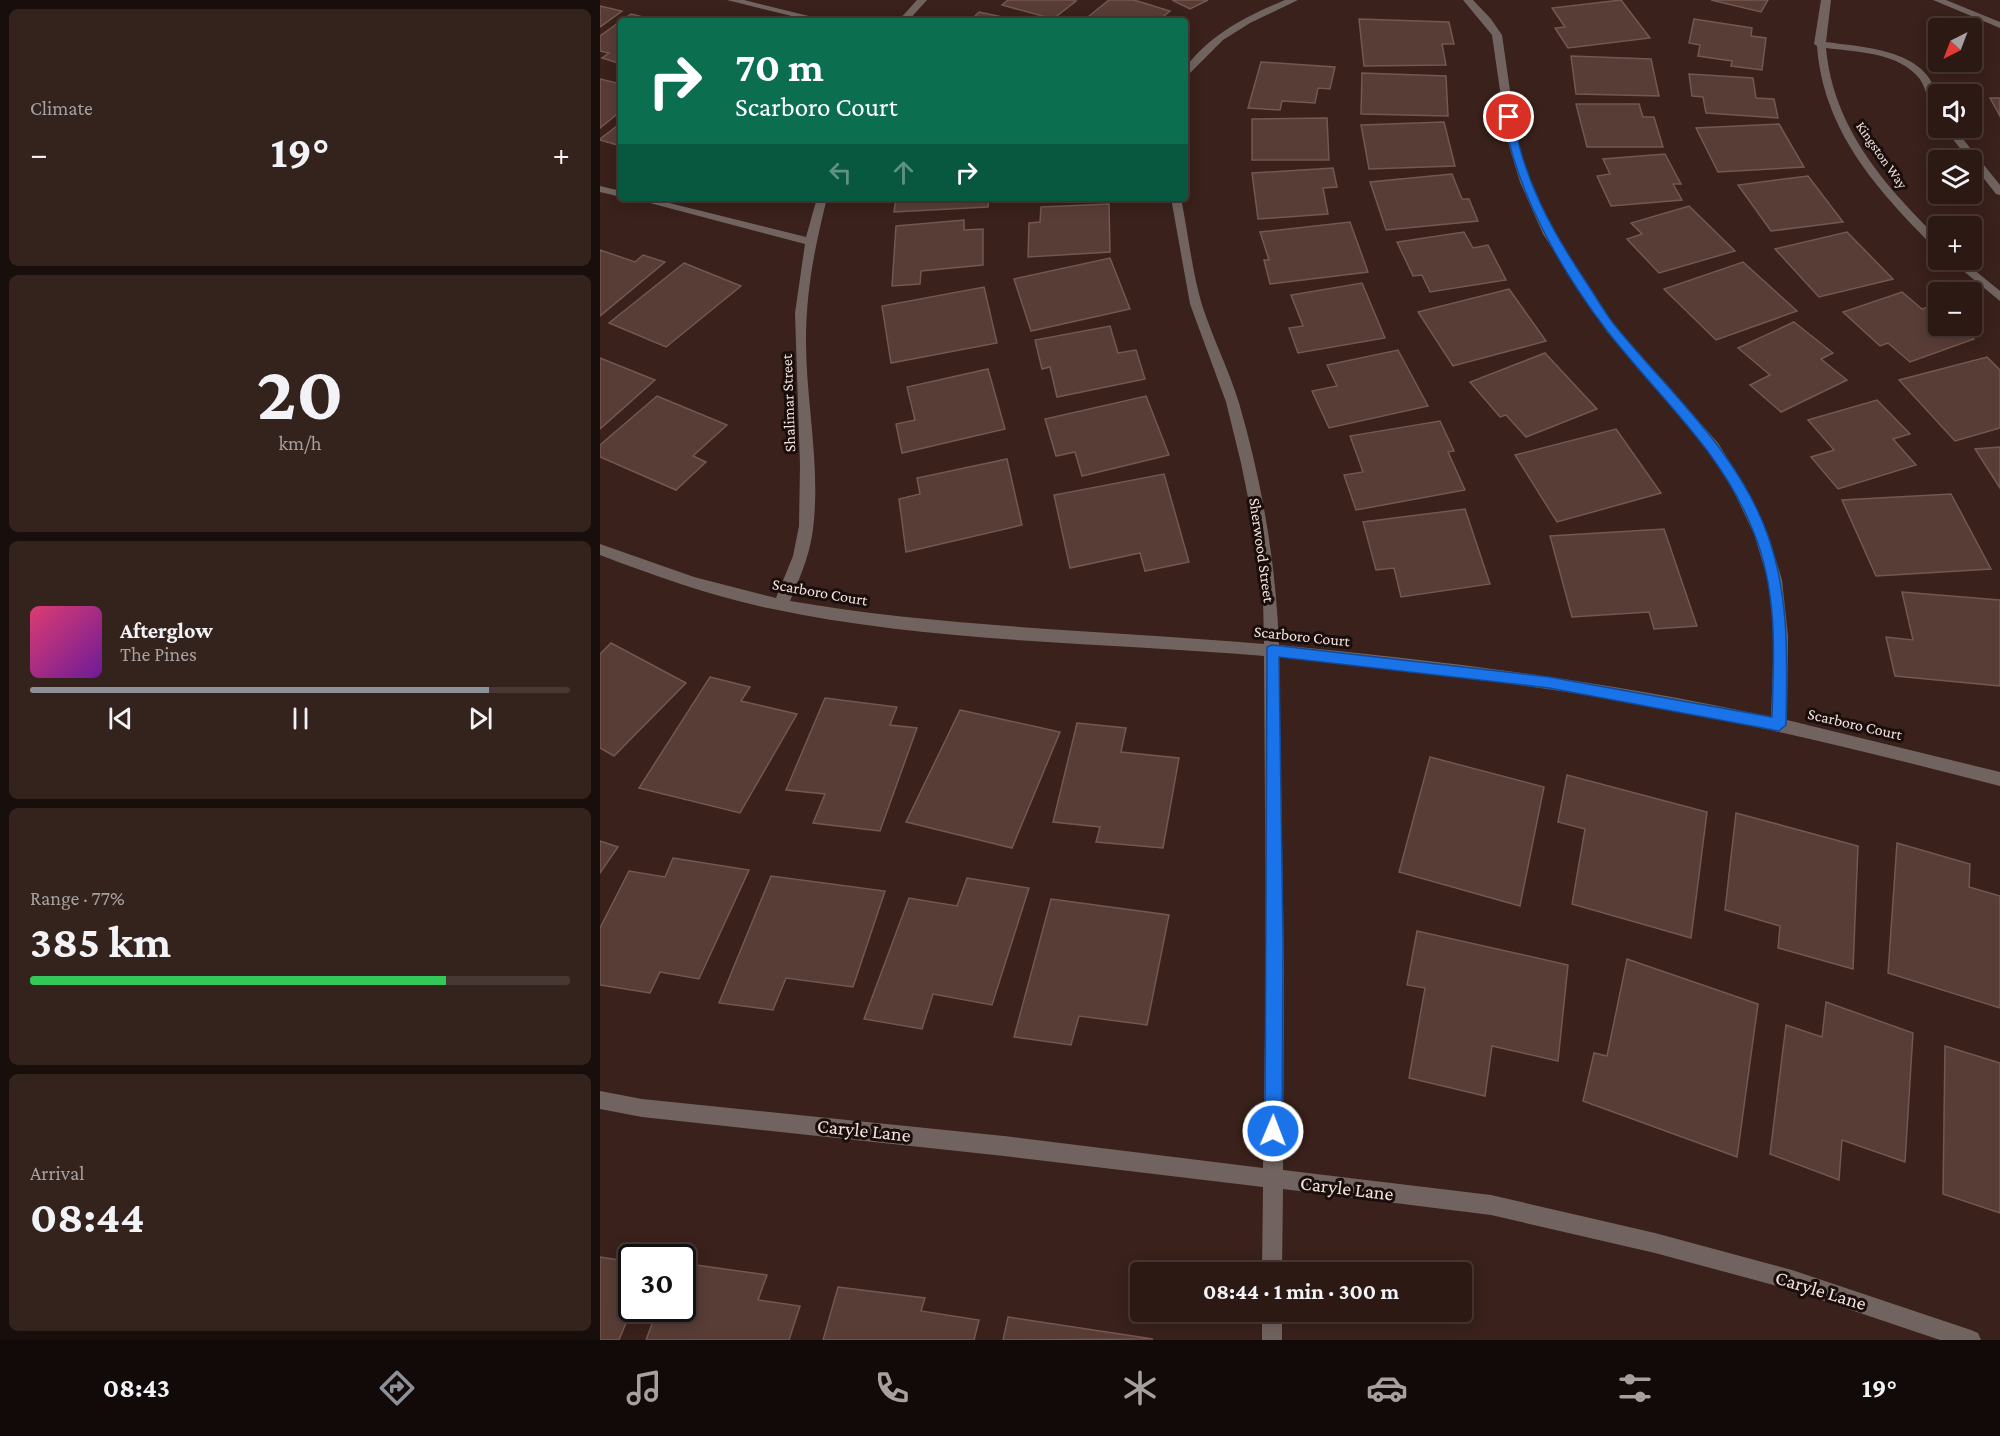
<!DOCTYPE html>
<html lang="en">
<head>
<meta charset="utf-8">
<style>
	body { margin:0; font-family:"Crimson Pro",serif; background:#34221d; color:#f1f3f6; height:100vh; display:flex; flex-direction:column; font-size:22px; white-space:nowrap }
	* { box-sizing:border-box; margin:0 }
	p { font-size:20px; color:#a6a0a0 }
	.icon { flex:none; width:33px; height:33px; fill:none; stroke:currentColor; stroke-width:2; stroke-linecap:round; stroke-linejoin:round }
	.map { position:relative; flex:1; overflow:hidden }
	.details { display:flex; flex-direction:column; gap:9px; padding:9px; background:#180e0b; width:600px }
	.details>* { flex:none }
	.guide { position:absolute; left:18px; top:18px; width:570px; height:183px; border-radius:6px; box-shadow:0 3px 15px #0003,0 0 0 2px #483834; background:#0b6e4f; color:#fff; overflow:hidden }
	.needle { width:39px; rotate:222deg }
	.controls { position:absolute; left:1328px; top:18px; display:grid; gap:12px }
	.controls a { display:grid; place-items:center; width:54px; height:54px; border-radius:6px; background:#2c1914; box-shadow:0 3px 15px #0003,0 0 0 2px #483834; font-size:30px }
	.speed { position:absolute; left:18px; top:1244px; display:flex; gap:12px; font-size:30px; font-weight:700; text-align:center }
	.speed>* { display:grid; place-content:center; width:78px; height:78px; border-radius:50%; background:#2c1914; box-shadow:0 3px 15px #0003,0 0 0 2px #483834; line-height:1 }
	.speed .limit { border:3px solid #111; border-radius:9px; background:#fff; color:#111 }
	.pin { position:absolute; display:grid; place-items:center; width:51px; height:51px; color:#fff; margin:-26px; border:3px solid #fff; border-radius:50%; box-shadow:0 2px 6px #0007 }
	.me { position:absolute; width:66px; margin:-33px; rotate:1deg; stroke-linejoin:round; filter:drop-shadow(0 0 4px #0008) }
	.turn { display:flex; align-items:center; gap:21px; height:126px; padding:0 18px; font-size:27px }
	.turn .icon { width:78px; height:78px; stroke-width:2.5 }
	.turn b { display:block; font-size:42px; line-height:51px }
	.lanes { display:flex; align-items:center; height:57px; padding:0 18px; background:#0003; justify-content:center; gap:30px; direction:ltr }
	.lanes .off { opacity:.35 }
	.big { font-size:45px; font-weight:700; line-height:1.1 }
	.details .tile { flex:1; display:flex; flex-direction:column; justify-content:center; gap:9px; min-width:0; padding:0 21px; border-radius:9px; background:#34221d }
	.details .dial { align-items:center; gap:0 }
	.dial b { font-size:78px; line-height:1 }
	.song { display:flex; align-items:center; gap:18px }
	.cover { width:72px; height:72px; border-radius:9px; background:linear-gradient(135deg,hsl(340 70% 55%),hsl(280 70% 35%)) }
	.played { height:6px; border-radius:3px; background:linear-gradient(90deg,#8c9099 85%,#483834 85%) }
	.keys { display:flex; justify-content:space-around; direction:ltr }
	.heat { display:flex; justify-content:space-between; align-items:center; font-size:33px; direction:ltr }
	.charge { height:9px; border-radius:4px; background:linear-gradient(90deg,#34c759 77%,#483834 0) }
	.trip { position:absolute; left:530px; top:1262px; width:342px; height:60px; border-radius:6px; background:#2c1914; box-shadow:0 3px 15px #0003,0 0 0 2px #483834; font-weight:700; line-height:60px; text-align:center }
	.menu { display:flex; height:96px; justify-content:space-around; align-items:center; background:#120a08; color:#a6a0a0 }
	.menu .icon { width:42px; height:42px }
	.menu .selected { color:#8c9099 }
	.menu b { font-size:27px; color:#f1f3f6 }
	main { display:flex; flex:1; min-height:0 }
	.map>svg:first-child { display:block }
	.building { fill:#583d36; stroke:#74574f; stroke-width:1.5 }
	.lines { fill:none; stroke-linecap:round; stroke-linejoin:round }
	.minor { fill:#716460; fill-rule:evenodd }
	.route { fill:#1a73e8; stroke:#114b97; stroke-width:1.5 }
	.labels { text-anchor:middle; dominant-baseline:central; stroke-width:6; stroke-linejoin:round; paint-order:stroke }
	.far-street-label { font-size:14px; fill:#f2e1dc; stroke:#1a0e0c }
	.street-label { font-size:16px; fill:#f2e1dc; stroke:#1a0e0c }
	.near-street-label { font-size:20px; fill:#f2e1dc; stroke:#1a0e0c }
</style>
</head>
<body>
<main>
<section class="details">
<div class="tile"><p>Climate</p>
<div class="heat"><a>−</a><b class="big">19°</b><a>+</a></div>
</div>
<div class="tile dial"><b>20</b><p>km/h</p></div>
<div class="tile">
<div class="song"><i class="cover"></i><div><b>Afterglow</b><p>The Pines</p></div></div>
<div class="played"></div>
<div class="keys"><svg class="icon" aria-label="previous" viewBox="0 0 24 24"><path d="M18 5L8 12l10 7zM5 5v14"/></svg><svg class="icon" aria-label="pause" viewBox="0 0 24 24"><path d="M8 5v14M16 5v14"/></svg><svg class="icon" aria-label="next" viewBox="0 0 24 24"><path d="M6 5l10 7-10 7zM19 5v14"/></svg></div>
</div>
<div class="tile"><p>Range · 77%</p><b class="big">385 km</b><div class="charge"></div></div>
<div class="tile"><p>Arrival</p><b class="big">08:44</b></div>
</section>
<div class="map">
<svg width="1400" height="1340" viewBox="0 0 1400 1340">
	<rect width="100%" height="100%" fill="#3a211b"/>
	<g class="building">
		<polygon points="408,0 472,0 476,1 453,19 402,5"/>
		<polygon points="509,0 534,0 570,11 558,21 483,21"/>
		<polygon points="572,0 608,0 590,9"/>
		<polygon points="1021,0 1050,38 968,48 955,28 965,27 952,8"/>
		<polygon points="1111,0 1168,0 1161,12"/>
		<polygon points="0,6 22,11 0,27"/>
		<polygon points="379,12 422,21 370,21"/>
		<polygon points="31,14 55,20 21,21"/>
		<polygon points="759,19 849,22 854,44 842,44 846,65 764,66"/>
		<polygon points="1094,19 1152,28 1151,36 1166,38 1162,70 1131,66 1132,61 1098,56 1100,45 1089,43"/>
		<polygon points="21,21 21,64 2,58 9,53 0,51 0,36"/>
		<polygon points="971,56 1051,59 1059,96 976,94"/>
		<polygon points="661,62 735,67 730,89 718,88 715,103 682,101 680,110 648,108"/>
		<polygon points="762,73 846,76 848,116 761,114"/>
		<polygon points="1089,74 1153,78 1156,98 1174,99 1178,118 1106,113 1103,97 1092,96"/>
		<polygon points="0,79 21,84 21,111 0,128"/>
		<polygon points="1390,98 1400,98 1400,116"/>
		<polygon points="976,104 1039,104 1043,117 1054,117 1063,147 987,147"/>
		<polygon points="727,118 729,160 652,160 652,119"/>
		<polygon points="844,122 855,166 769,169 761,125"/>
		<polygon points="21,123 21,146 0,140 0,139"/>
		<polygon points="1179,124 1204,167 1118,172 1096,128"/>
		<polygon points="1065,154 1081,184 1073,184 1082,200 1011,206 997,176 1010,174 1003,159"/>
		<polygon points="733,168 737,187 723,188 728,214 658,219 652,173"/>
		<polygon points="852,174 862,199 869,199 878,221 786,230 770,182"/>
		<polygon points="1208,176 1243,222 1171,231 1138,185"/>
		<polygon points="296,198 389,198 388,207 294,212"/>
		<polygon points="509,204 510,252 428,257 429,223 440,222 441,207"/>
		<polygon points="1089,206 1135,251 1059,273 1027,239 1042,234 1031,223"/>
		<polygon points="364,220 364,230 383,229 383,265 321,271 320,284 292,286 296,226"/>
		<polygon points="750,222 768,272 670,284 664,260 669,260 660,232"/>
		<polygon points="864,232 873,248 888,245 906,280 830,292 822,275 813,276 797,242"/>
		<polygon points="1247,232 1293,279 1219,297 1175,249"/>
		<polygon points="0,250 35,262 43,255 65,262 0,316"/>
		<polygon points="510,258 530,309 431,331 414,279"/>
		<polygon points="1143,262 1197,311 1116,340 1064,289"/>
		<polygon points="84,263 141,286 66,347 9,323"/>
		<polygon points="762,283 785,338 698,353 689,328 703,326 691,295"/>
		<polygon points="384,287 397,343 291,363 282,306"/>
		<polygon points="909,289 946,341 853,366 818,312"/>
		<polygon points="1302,292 1322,309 1335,305 1338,308 1338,326 1359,326 1374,339 1310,362 1288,343 1280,346 1243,312"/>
		<polygon points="1194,322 1233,353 1221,359 1247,380 1181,412 1150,385 1170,375 1138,348"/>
		<polygon points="510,326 518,353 536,350 545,379 457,397 450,367 442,369 435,340"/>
		<polygon points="798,350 828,406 729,428 712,391 737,386 727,365"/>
		<polygon points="945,353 997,409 926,437 906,415 900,417 870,382"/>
		<polygon points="1387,357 1400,370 1400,428 1355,441 1299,380"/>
		<polygon points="0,358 55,380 0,429"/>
		<polygon points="388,369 405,429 302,453 296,424 315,420 307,387"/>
		<polygon points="57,396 127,425 93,456 106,462 76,490 0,457 0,445"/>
		<polygon points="546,396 569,455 482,476 475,452 456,456 445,419"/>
		<polygon points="1277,400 1310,434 1293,439 1316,465 1238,489 1211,457 1234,450 1208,420"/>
		<polygon points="840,421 854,451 848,452 865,490 756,510 744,475 763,472 750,436"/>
		<polygon points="1016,429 1061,493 957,522 915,455"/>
		<polygon points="1400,447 1400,488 1375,449"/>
		<polygon points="407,459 422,525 306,552 299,499 320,494 317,478"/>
		<polygon points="564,474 589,562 545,571 540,553 470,568 454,495"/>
		<polygon points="1351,494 1391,569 1276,576 1242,500"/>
		<polygon points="865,509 890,584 801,597 794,568 776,570 763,522"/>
		<polygon points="1064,529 1097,626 1054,629 1049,612 972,617 950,536"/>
		<polygon points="1302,592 1400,600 1400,686 1295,676 1286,637 1313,640"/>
		<polygon points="11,643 86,683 14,756 0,748 0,654"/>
		<polygon points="110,677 150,687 141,701 197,714 140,813 39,788"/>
		<polygon points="225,698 297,707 290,725 317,728 280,831 213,823 225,794 186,790"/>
		<polygon points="360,710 460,732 412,848 306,822"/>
		<polygon points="477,723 526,728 521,752 579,758 563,848 496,842 500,827 453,822"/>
		<polygon points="830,757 944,787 920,906 799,872"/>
		<polygon points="967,775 1107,812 1091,938 972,904 985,829 958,822"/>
		<polygon points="1136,813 1258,846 1253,969 1178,948 1180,926 1125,910"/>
		<polygon points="0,841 18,847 0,873"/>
		<polygon points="1297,843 1370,864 1369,887 1400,896 1400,1008 1288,973"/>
		<polygon points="73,858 149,870 99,979 60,972 50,993 0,985 0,928 29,871 65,877"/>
		<polygon points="171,876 285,891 253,987 186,978 173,1010 119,1003"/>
		<polygon points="367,878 429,888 392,1005 333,994 322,1029 264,1019 309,898 357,906"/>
		<polygon points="451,899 569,915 547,1025 479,1016 471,1045 414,1037"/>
		<polygon points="817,931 968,965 958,1061 892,1046 885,1096 809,1078 825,988 807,985"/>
		<polygon points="1027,959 1158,1004 1137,1157 983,1101 994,1053 1007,1056"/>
		<polygon points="1226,1002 1313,1033 1305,1162 1242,1140 1239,1180 1170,1154 1186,1025 1222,1037"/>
		<polygon points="1345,1046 1400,1063 1400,1213 1343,1194"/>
		<polygon points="0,1257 32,1262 32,1308 19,1340 0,1340"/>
		<polygon points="82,1263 167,1275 158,1300 200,1306 189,1340 46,1340 58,1308 82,1308"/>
		<polygon points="238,1287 325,1298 321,1311 379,1320 374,1340 223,1340"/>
		<polygon points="408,1317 553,1339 403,1340"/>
	</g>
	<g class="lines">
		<g class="minor">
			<polygon points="127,0 144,0 229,21 212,21"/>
			<polygon points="317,0 327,0 308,21 298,21"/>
			<path d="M685 0H698L650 23 623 40 585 78V68C611 34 646 16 685 0Z"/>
			<path d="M863 0H873L891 19 902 35 917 139 930 182 955 234 1015 326 1118 443 1146 488 1168 534 1182 580 1188 636 1187 720 1400 772V786C1280 755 1159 725 1036 703 918 683 799 669 679 657L684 965 683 1170 891 1195 1055 1233 1192 1270 1371 1330 1378 1333 1381 1340H1340L1192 1290 1055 1253 891 1215 683 1189 682 1272H662L663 1187 404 1156 42 1117 0 1109V1091L42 1099 404 1136 663 1168 666 965 664 656C499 642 331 643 168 608 111 596 55 576 0 555V544L94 577 176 598 193 556 199 526 200 465 195 313 205 244 31 198H49L206 237 217 198H227C215 246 206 290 206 341 206 405 222 472 212 536 208 559 199 580 190 601 346 628 506 630 664 644L663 598 654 527 641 463 626 402 590 304 571 198H581C588 233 592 271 602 305 613 339 629 370 639 403 662 482 676 563 679 645 844 661 1009 681 1171 717L1174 636 1168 580 1154 534 1133 490 1108 449 1007 332 943 234 920 182 907 139 892 35Z"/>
			<path d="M1221 0H1231L1226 42C1269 48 1338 50 1338 109 1328 105 1326 87 1319 78 1298 52 1256 52 1226 48 1233 127 1284 185 1338 238V248L1334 247C1277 190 1223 130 1217 46L1214 44Z"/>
			<polygon points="1333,0 1346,0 1400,22 1400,28"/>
			<polygon points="1344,128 1354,128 1400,185 1400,195 1396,194"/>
			<polygon points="0,186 21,191 21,197 0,192"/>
			<polygon points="1350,260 1362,260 1400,291 1400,301"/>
			<rect x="662" y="1311" width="20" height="29"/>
		</g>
	</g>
	<path class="route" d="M909 115 913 117C923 179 952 231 986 282 996 297 1005 314 1017 328 1071 394 1139 453 1168 536 1190 598 1187 660 1186 725L1179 731 949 688 679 657 683 942 682 1131 679 1137 673 1140 667 1137 665 1131 667 647 672 645 949 677 1172 717C1174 655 1178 593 1154 533 1122 451 1061 400 1008 332 962 272 916 193 904 117Z"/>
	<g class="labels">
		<g class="far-street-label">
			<text transform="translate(1282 155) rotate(55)">Kingston Way</text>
		</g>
		<g class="street-label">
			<text transform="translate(188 403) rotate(-92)">Shalimar Street</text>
			<text transform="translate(662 550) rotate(82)">Sherwood Street</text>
			<text transform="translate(220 592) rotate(10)">Scarboro Court</text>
			<text transform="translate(702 636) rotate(6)">Scarboro Court</text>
			<text transform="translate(1255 724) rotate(13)">Scarboro Court</text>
		</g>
		<g class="near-street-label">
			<text transform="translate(264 1130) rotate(6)">Caryle Lane</text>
			<text transform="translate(747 1188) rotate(7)">Caryle Lane</text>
			<text transform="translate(1221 1290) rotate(17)">Caryle Lane</text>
		</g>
	</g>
</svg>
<div class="controls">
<a><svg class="needle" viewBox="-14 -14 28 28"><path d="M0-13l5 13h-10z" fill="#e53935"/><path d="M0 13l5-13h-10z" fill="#a6a0a0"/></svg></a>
<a><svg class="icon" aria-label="sound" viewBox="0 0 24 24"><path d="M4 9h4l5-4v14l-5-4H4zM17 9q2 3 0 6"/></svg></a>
<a><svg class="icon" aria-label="layers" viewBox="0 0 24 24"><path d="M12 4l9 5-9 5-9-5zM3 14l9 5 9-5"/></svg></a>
<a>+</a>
<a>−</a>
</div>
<div class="speed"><div class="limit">30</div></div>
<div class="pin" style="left:909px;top:117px;background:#d93025"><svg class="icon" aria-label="arrive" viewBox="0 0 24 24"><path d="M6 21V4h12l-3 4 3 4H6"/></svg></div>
<svg class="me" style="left:673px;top:1131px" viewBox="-20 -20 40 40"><circle r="17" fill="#1a73e8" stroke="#fff" stroke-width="3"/><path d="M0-11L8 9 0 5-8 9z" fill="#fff"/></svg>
<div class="trip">08:44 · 1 min · 300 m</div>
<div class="guide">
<div class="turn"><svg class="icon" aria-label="right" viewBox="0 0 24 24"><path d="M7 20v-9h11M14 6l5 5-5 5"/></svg><div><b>70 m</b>Scarboro Court</div></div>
<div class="lanes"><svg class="icon off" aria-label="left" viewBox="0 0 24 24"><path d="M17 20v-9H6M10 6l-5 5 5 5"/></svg><svg class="icon off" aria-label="ahead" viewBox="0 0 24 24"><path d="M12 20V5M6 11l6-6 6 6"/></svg><svg class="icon" aria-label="right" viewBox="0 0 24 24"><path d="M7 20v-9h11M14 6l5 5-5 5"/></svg></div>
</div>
</div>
</main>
<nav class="menu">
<b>08:43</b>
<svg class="icon selected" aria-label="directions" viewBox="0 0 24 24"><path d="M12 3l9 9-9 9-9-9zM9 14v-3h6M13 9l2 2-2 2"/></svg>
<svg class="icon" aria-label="music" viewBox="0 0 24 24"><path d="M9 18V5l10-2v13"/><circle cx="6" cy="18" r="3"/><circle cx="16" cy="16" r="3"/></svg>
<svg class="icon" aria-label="phone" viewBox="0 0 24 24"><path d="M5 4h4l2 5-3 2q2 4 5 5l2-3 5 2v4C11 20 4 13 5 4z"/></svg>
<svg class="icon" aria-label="climate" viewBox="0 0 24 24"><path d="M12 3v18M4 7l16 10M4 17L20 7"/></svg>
<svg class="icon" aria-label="car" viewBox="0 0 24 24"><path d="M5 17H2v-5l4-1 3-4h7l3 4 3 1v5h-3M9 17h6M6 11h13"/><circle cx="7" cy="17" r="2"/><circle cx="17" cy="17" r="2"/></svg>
<svg class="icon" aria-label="filters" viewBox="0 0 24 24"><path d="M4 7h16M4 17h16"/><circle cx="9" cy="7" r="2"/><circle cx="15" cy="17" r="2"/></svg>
<b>19°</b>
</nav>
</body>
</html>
